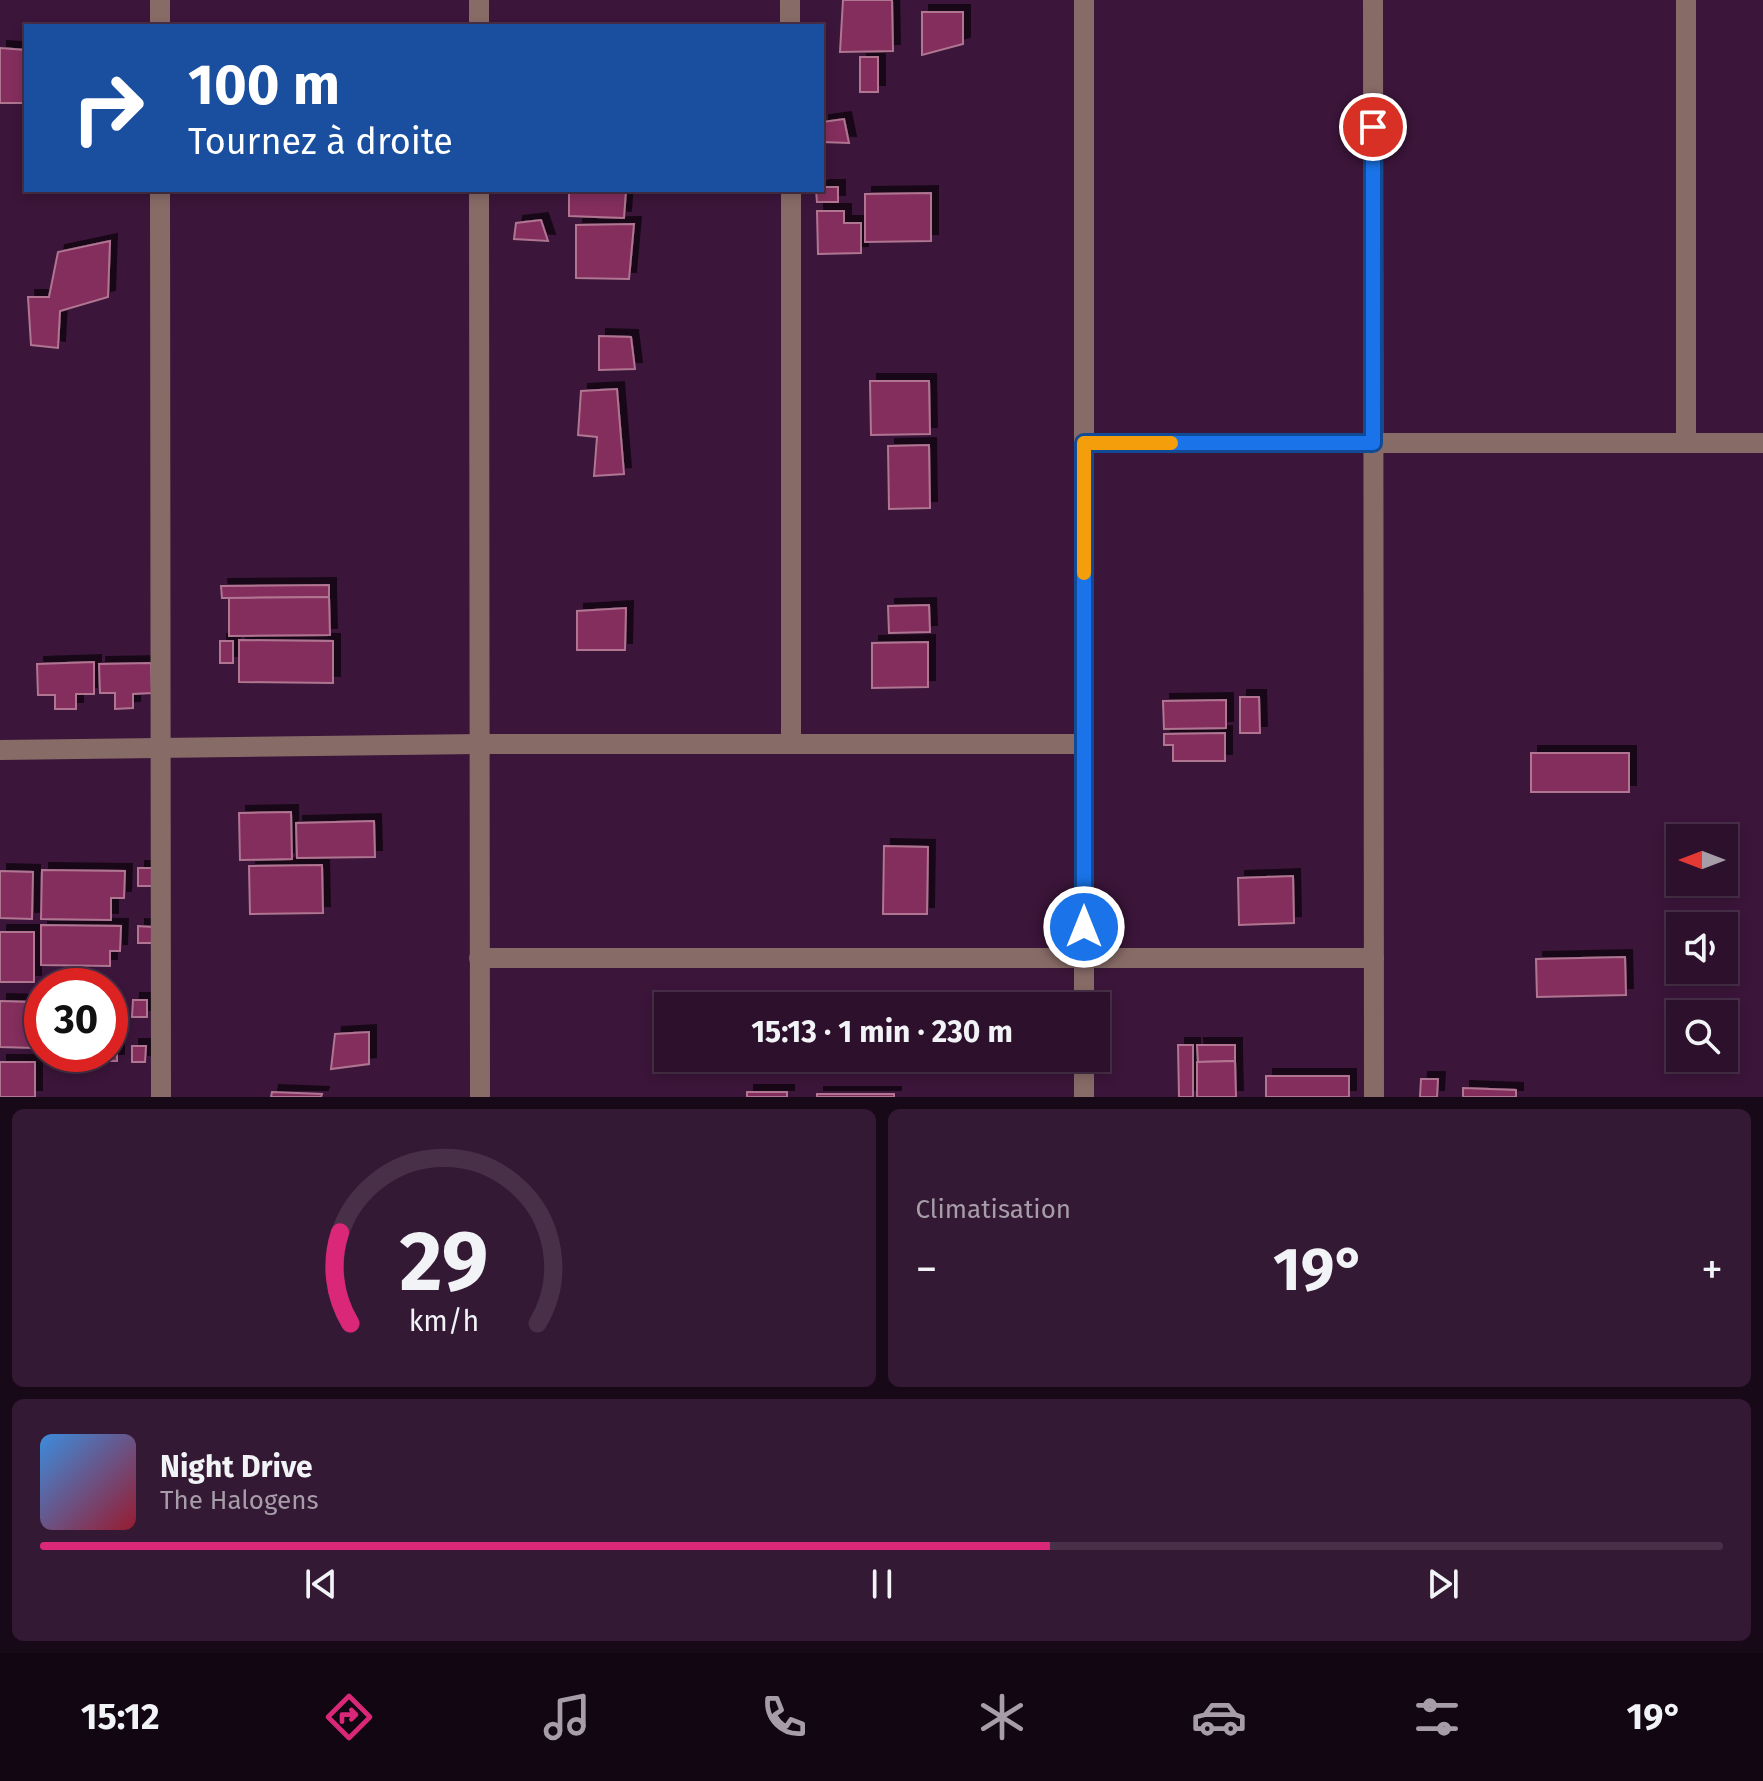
<!DOCTYPE html>
<html lang="fr">
<head>
<meta charset="utf-8">
<style>
	body { margin:0; font-family:"Fira Sans",sans-serif; background:#341934; color:#f1f3f6; height:100vh; display:flex; flex-direction:column; font-size:30px; white-space:nowrap }
	* { box-sizing:border-box; margin:0 }
	p { font-size:26px; color:#a69da9 }
	.icon { flex:none; width:44px; height:44px; fill:none; stroke:currentColor; stroke-width:2; stroke-linecap:round; stroke-linejoin:round }
	.map { position:relative; height:1097px; overflow:hidden }
	.panel { display:flex; flex-direction:column; gap:12px; padding:12px; background:#180918; flex:1 }
	.panel>* { flex:none }
	.top-card { position:absolute; left:24px; top:24px; width:800px; height:168px; border-radius:0px; box-shadow:0 4px 12px #0003,0 0 0 2px #483048; background:#1a4fa0; color:#fff; overflow:hidden }
	.needle { width:52px; rotate:270deg }
	.fabs { position:absolute; left:1666px; top:824px; display:grid; gap:16px }
	.fabs a { display:grid; place-items:center; width:72px; height:72px; border-radius:0px; background:#2c102c; box-shadow:0 4px 12px #0003,0 0 0 2px #483048; font-size:40px }
	.speed { position:absolute; left:24px; top:968px; display:flex; gap:16px; font-size:40px; font-weight:700; text-align:center }
	.speed>* { display:grid; place-content:center; width:104px; height:104px; border-radius:50%; background:#2c102c; box-shadow:0 4px 12px #0003,0 0 0 2px #483048; line-height:1 }
	.speed .limit { border:12px solid #d22; background:#fff; color:#111 }
	.pin { position:absolute; display:grid; place-items:center; width:68px; height:68px; color:#fff; margin:-34px; border:4px solid #fff; border-radius:50%; box-shadow:0 2px 8px #0007 }
	.me { position:absolute; width:88px; margin:-44px; rotate:0deg; stroke-linejoin:round; filter:drop-shadow(0 0 6px #0008) }
	.turn { display:flex; align-items:center; gap:28px; height:168px; padding:0 32px; font-size:36px }
	.turn .icon { width:104px; height:104px; stroke-width:2.5 }
	.turn b { display:block; font-size:56px; line-height:68px }
	.big { font-size:60px; font-weight:700; line-height:1.1 }
	.panel .tile { flex:1; display:flex; flex-direction:column; justify-content:center; gap:12px; min-width:0; padding:0 28px; border-radius:12px; background:#341934 }
	.panel .dial { align-items:center; gap:0 }
	.dial svg { height:208px; overflow:visible; fill:none; stroke:#483048; stroke-width:7; stroke-linecap:round; text-anchor:middle }
	.dial text { fill:#f1f3f6; stroke:none }
	.song { display:flex; align-items:center; gap:24px }
	.cover { width:96px; height:96px; border-radius:12px; background:linear-gradient(135deg,hsl(210 70% 55%),hsl(350 70% 35%)) }
	.played { height:8px; border-radius:4px; background:linear-gradient(90deg,#db2777 60%,#483048 60%) }
	.keys { display:flex; justify-content:space-around; direction:ltr }
	.heat { display:flex; justify-content:space-between; align-items:center; font-size:44px; direction:ltr }
	.panel .tiles { flex:1; display:grid; gap:12px; grid-template-columns:1fr 1fr }
	.tile:last-child { grid-column:span 2 }
	.trip { position:absolute; left:654px; top:992px; width:456px; height:80px; border-radius:0px; background:#2c102c; box-shadow:0 4px 12px #0003,0 0 0 2px #483048; font-weight:700; line-height:80px; text-align:center }
	.tabs { display:flex; height:128px; justify-content:space-around; align-items:center; background:#120612; color:#a69da9 }
	.tabs .icon { width:56px; height:56px }
	.tabs .active { color:#db2777 }
	.tabs b { font-size:36px; color:#f1f3f6 }
	.map>svg:first-child { display:block }
	.building { fill:#832d5d; stroke:#af7591; stroke-width:2; filter:url(#shadow) }
	.lines { fill:none; stroke-linecap:round; stroke-linejoin:round }
	.minor { stroke:#876b67; stroke-width:20 }
	.route-casing { stroke:#114b97; stroke-width:20 }
	.route { stroke:#1a73e8; stroke-width:14 }
	.slow { stroke:#f59e0b; stroke-width:14 }
</style>
</head>
<body>
<div class="map">
<svg width="1763" height="1097" viewBox="0 0 1763 1097">
	<defs>
		<filter id="shadow"><feDropShadow dx="7" dy="-7" stdDeviation="0" flood-color="#0009"/></filter>
	</defs>
	<rect width="100%" height="100%" fill="#3b153a"/>
	<g class="building">
		<polygon points="843,0 892,0 893,51 840,52"/>
		<polygon points="922,12 963,12 963,44 922,55"/>
		<polygon points="0,48 26,50 26,103 0,103"/>
		<rect x="860" y="57" width="18" height="35"/>
		<polygon points="844,119 849,143 822,142 822,122"/>
		<polygon points="822,187 838,187 838,202 817,202 816,190"/>
		<polygon points="569,190 626,190 624,218 569,216"/>
		<polygon points="931,193 931,241 865,242 865,194"/>
		<polygon points="817,211 844,211 844,223 861,223 861,253 818,254"/>
		<polygon points="541,220 548,241 514,239 516,223"/>
		<polygon points="634,224 629,279 576,278 576,225"/>
		<polygon points="110,241 108,297 60,311 58,348 31,345 28,297 49,297 58,252"/>
		<polygon points="599,336 631,337 635,369 599,370"/>
		<polygon points="870,381 929,381 930,434 871,435"/>
		<polygon points="617,389 624,474 594,476 597,437 578,435 581,391"/>
		<polygon points="929,445 930,508 889,509 888,446"/>
		<polygon points="329,585 329,597 222,598 221,586"/>
		<polygon points="329,597 330,635 229,636 229,598"/>
		<polygon points="929,605 930,632 889,633 888,606"/>
		<polygon points="626,608 625,650 577,650 577,611"/>
		<polygon points="239,640 333,641 333,683 239,682"/>
		<rect x="220" y="641" width="13" height="22"/>
		<polygon points="928,642 928,687 872,688 872,643"/>
		<polygon points="94,662 94,694 76,694 76,709 55,709 55,695 38,695 37,664"/>
		<polygon points="151,663 152,693 133,694 133,708 115,709 115,693 100,693 99,664"/>
		<polygon points="1240,697 1259,697 1260,733 1240,733"/>
		<polygon points="1226,700 1226,728 1164,729 1163,701"/>
		<polygon points="1225,733 1225,761 1173,761 1173,745 1164,745 1164,734"/>
		<rect x="1531" y="753" width="98" height="39"/>
		<polygon points="291,812 292,859 240,860 239,813"/>
		<polygon points="374,821 375,857 297,858 296,823"/>
		<polygon points="884,846 928,847 927,914 883,914"/>
		<polygon points="322,865 323,913 250,914 249,866"/>
		<rect x="138" y="868" width="17" height="18"/>
		<polygon points="42,870 125,871 124,898 111,898 111,920 41,919"/>
		<polygon points="0,871 33,872 32,919 0,918"/>
		<polygon points="1293,876 1294,923 1239,925 1238,878"/>
		<polygon points="41,925 121,926 120,951 110,951 110,966 41,965"/>
		<polygon points="138,926 152,927 152,943 138,943"/>
		<rect x="0" y="932" width="34" height="50"/>
		<polygon points="1625,957 1626,995 1537,997 1536,959"/>
		<polygon points="133,1000 147,1000 147,1017 132,1017"/>
		<polygon points="0,1001 35,1002 34,1048 0,1047"/>
		<polygon points="110,1015 117,1015 117,1061 44,1061 44,1054 110,1054"/>
		<polygon points="369,1032 369,1064 331,1069 335,1034"/>
		<polygon points="1178,1045 1193,1045 1193,1097 1179,1097"/>
		<polygon points="1197,1045 1235,1045 1235,1061 1198,1062"/>
		<polygon points="132,1046 146,1046 145,1062 132,1062"/>
		<polygon points="1235,1061 1236,1097 1197,1097 1197,1062"/>
		<rect x="0" y="1062" width="35" height="35"/>
		<rect x="1266" y="1076" width="83" height="21"/>
		<polygon points="1421,1079 1438,1079 1437,1097 1420,1097"/>
		<polygon points="1463,1088 1516,1090 1516,1097 1463,1097"/>
		<polygon points="272,1092 322,1094 321,1097 271,1097"/>
		<rect x="747" y="1092" width="40" height="5"/>
		<rect x="817" y="1094" width="77" height="3"/>
	</g>
	<g class="lines">
		<g class="minor">
			<polyline points="160,0 160,26"/>
			<polyline points="479,0 479,26"/>
			<polyline points="790,0 790,26"/>
			<polyline points="1084,0 1084,1006"/>
			<polyline points="1373,0 1374,1097"/>
			<polyline points="1686,0 1686,443"/>
			<polyline points="160,190 161,1097"/>
			<polyline points="479,190 480,1097"/>
			<polyline points="791,190 791,744"/>
			<polyline points="1084,443 1763,443"/>
			<polyline points="0,750 479,744 1084,744"/>
			<polyline points="479,958 1374,958"/>
			<polyline points="1084,1058 1084,1097"/>
		</g>
	</g>
	<g class="lines">
		<defs>
			<polyline id="route" points="1084,927 1084,443 1373,443 1373,127"/>
		</defs>
		<use href="#route" class="route-casing"/>
		<use href="#route" class="route"/>
		<polyline class="slow" points="1084,573 1084,443 1171,443"/>
	</g>
</svg>
<div class="fabs">
<a><svg class="needle" viewBox="-14 -14 28 28"><path d="M0-13l5 13h-10z" fill="#e53935"/><path d="M0 13l5-13h-10z" fill="#a69da9"/></svg></a>
<a><svg class="icon" aria-label="sound" viewBox="0 0 24 24"><path d="M4 9h4l5-4v14l-5-4H4zM17 9q2 3 0 6"/></svg></a>
<a><svg class="icon" aria-label="search" viewBox="0 0 24 24"><circle cx="10" cy="10" r="6"/><path d="M15 15l6 6"/></svg></a>
</div>
<div class="speed"><div class="limit">30</div></div>
<div class="pin" style="left:1373px;top:127px;background:#d93025"><svg class="icon" aria-label="arrive" viewBox="0 0 24 24"><path d="M6 21V4h12l-3 4 3 4H6"/></svg></div>
<svg class="me" style="left:1084px;top:927px" viewBox="-20 -20 40 40"><circle r="17" fill="#1a73e8" stroke="#fff" stroke-width="3"/><path d="M0-11L8 9 0 5-8 9z" fill="#fff"/></svg>
<div class="trip">15:13 · 1 min · 230 m</div>
<div class="top-card">
<div class="turn"><svg class="icon" aria-label="right" viewBox="0 0 24 24"><path d="M7 20v-9h11M14 6l5 5-5 5"/></svg><div><b>100 m</b>Tournez à droite</div></div>
</div>
</div>
<section class="panel">
<div class="tiles">
<div class="tile dial"><svg viewBox="0 0 100 80">
<path d="M14 69A42 42 0 1 1 86 69"/>
<path d="M14 69A42 42 0 0 1 10 34" stroke="#db2777"/>
<text x="50" y="56" font-size="32" font-weight="700">29</text>
<text x="50" y="72" font-size="11">km/h</text>
</svg></div>
<div class="tile"><p>Climatisation</p>
<div class="heat"><a>−</a><b class="big">19°</b><a>+</a></div>
</div>
<div class="tile">
<div class="song"><i class="cover"></i><div><b>Night Drive</b><p>The Halogens</p></div></div>
<div class="played"></div>
<div class="keys"><svg class="icon" aria-label="previous" viewBox="0 0 24 24"><path d="M18 5L8 12l10 7zM5 5v14"/></svg><svg class="icon" aria-label="pause" viewBox="0 0 24 24"><path d="M8 5v14M16 5v14"/></svg><svg class="icon" aria-label="next" viewBox="0 0 24 24"><path d="M6 5l10 7-10 7zM19 5v14"/></svg></div>
</div>
</div>
</section>
<nav class="tabs">
<b>15:12</b>
<svg class="icon active" aria-label="directions" viewBox="0 0 24 24"><path d="M12 3l9 9-9 9-9-9zM9 14v-3h6M13 9l2 2-2 2"/></svg>
<svg class="icon" aria-label="music" viewBox="0 0 24 24"><path d="M9 18V5l10-2v13"/><circle cx="6" cy="18" r="3"/><circle cx="16" cy="16" r="3"/></svg>
<svg class="icon" aria-label="phone" viewBox="0 0 24 24"><path d="M5 4h4l2 5-3 2q2 4 5 5l2-3 5 2v4C11 20 4 13 5 4z"/></svg>
<svg class="icon" aria-label="climate" viewBox="0 0 24 24"><path d="M12 3v18M4 7l16 10M4 17L20 7"/></svg>
<svg class="icon" aria-label="car" viewBox="0 0 24 24"><path d="M5 17H2v-5l4-1 3-4h7l3 4 3 1v5h-3M9 17h6M6 11h13"/><circle cx="7" cy="17" r="2"/><circle cx="17" cy="17" r="2"/></svg>
<svg class="icon" aria-label="filters" viewBox="0 0 24 24"><path d="M4 7h16M4 17h16"/><circle cx="9" cy="7" r="2"/><circle cx="15" cy="17" r="2"/></svg>
<b>19°</b>
</nav>
</body>
</html>
